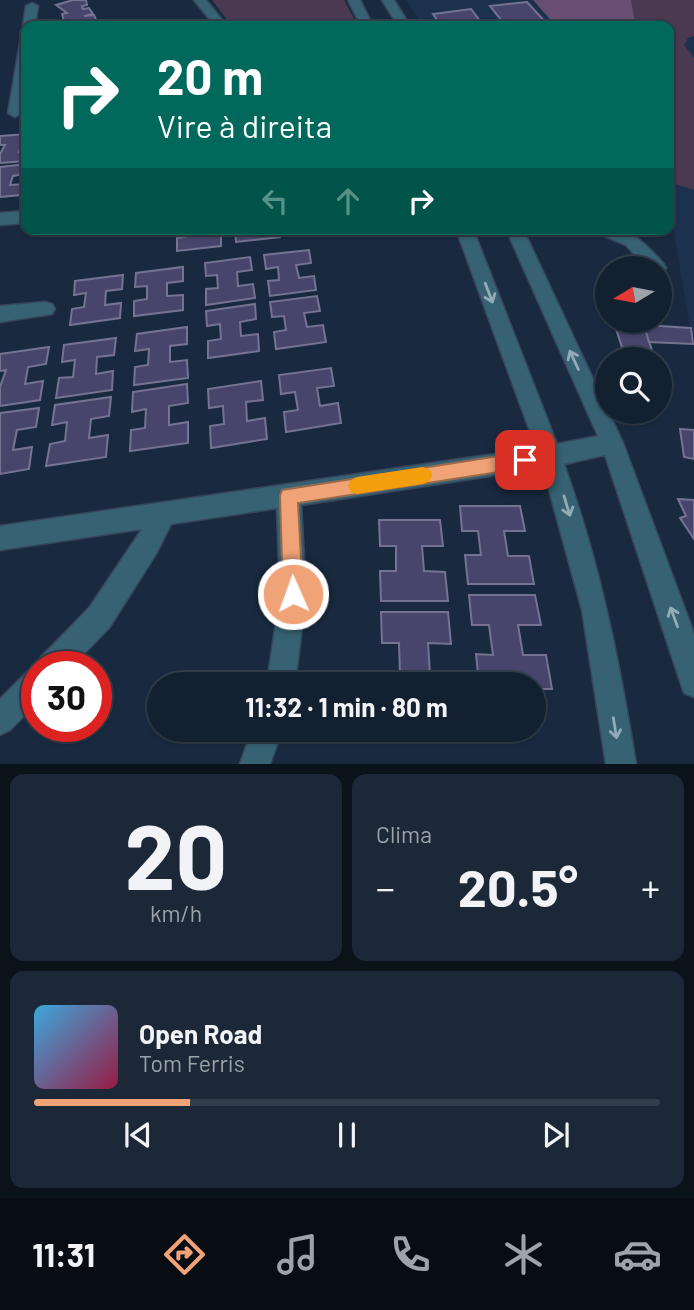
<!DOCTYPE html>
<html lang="pt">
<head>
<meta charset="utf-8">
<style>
	body { margin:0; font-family:Barlow,sans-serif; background:#1c2838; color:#f1f3f6; height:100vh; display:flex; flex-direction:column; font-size:26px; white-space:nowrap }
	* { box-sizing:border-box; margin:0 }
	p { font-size:23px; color:#9da3ab }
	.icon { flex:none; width:38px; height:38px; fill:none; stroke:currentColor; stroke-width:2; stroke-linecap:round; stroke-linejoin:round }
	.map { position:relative; height:764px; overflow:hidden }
	.panel { display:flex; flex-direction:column; gap:10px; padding:10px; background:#0a121a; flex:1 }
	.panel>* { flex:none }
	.top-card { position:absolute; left:21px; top:21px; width:653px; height:214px; border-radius:14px; box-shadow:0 2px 5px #0004,0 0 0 2px #323e4c; background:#00695c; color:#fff; overflow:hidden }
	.needle { width:46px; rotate:260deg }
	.controls { position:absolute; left:595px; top:256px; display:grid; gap:14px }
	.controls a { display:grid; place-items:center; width:77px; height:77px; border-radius:50%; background:#132030; box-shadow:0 2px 5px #0004,0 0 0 2px #323e4c; font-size:35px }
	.speed { position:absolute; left:21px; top:651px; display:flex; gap:14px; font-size:35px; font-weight:700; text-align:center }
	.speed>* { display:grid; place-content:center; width:91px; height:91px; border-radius:50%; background:#132030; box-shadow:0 2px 5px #0004,0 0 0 2px #323e4c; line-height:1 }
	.speed .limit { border:10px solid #d22; background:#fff; color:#111 }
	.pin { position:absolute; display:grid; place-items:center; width:60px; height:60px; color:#fff; margin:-30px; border-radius:14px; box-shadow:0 4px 10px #0006 }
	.me { position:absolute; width:77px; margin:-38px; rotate:358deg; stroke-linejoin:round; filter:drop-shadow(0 0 5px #0008) }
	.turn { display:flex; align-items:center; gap:24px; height:147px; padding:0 21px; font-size:32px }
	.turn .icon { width:91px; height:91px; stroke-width:2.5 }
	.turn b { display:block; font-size:49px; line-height:60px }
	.lanes { display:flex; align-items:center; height:66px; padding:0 21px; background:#0003; justify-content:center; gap:35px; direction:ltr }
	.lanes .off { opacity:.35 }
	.big { font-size:52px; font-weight:700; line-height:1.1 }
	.panel .widget { flex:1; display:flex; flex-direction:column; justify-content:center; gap:10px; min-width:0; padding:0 24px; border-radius:14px; background:#1c2838 }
	.panel .dial { align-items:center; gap:0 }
	.dial b { font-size:91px; line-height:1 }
	.song { display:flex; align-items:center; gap:21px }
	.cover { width:84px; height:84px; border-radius:10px; background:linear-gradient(135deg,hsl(200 70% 55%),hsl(340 70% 35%)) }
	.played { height:7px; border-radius:4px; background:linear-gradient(90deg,#efa377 25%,#323e4c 25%) }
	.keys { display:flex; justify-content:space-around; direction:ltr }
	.heat { display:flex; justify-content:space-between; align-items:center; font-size:38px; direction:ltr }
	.panel .tiles { flex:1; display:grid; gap:10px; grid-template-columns:1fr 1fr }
	.widget:last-child { grid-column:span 2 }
	.trip { position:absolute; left:147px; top:672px; width:399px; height:70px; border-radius:35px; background:#132030; box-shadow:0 2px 5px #0004,0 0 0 2px #323e4c; font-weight:700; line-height:70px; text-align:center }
	.menu { display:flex; height:112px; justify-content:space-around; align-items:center; background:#080d13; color:#9da3ab }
	.menu .icon { width:49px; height:49px }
	.menu .on { color:#efa377 }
	.menu b { font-size:32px; color:#f1f3f6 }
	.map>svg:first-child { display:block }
	.built { fill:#1c314d }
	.green { fill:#4b3851 }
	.forest { fill:#684e71 }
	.building { fill:#48456c; stroke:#747392; stroke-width:2 }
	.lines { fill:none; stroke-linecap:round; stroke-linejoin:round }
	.minor-casing { stroke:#37465b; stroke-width:3 }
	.minor { fill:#366273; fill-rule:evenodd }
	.oneway { stroke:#92acb8 }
	.route { fill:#efa377; stroke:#9b6a4d; stroke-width:2 }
	.slow { fill:#f59e0b }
</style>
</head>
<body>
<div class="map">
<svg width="694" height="764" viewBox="0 0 694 764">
	<rect width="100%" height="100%" fill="#192a40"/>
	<g class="built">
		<polygon points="406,0 533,0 556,26 423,26"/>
		<polygon points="631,0 694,0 694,350 669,204 668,26 636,26"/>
	</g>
	<g class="green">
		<polygon points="212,0 344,0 358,26 232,26"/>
		<polygon points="631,0 694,0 694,36 688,38 684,45 694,58 694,190 669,182 668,26 636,26"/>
	</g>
	<polygon class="forest" points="533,0 631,0 636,26 556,26"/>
	<g class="building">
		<polygon points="73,0 86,0 87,5 82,6 83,9 89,8 93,14 84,16 94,15 97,22 91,23 93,26 66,26 64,22 74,20 64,21 62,14 67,13 56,5"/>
		<polygon points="527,2 549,26 441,26 433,14 471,9 481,22 501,20 490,6"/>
		<polygon points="26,134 26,142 22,143 19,152 26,151 26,161 0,163 0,154 5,145 0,145 0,136"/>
		<polygon points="26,164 26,174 13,176 10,185 24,184 21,195 0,197 0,167"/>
		<polygon points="188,229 206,229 206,234 221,233 221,246 177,251 177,238 188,236"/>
		<polygon points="279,229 280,237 236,242 235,230"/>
		<polygon points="309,250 311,263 296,265 299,278 314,276 316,290 270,296 268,281 279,280 278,267 266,269 264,255"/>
		<polygon points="250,257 252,270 237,272 238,286 253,284 255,298 206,305 206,289 218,288 217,275 206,276 205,263"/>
		<polygon points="183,267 183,281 167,283 167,296 183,295 183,310 134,316 134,301 147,299 147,286 135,287 136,273"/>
		<polygon points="123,275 122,289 106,291 105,305 121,303 120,318 70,325 72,309 84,307 86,293 74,295 75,281"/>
		<polygon points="317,296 320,311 304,313 307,327 323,325 326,342 276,349 274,332 286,330 284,316 272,317 270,302"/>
		<polygon points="255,304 256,319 240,322 241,336 258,334 259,351 208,358 208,341 221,339 220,324 207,326 206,311"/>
		<polygon points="614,323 644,325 654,357 625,356"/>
		<polygon points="644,325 691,328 693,344 649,342"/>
		<polygon points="187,327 187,344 170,346 170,362 187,360 188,378 134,385 135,367 148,365 149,349 135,351 137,334"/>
		<polygon points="116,338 114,355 97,357 96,374 113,371 112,390 56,398 59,378 73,377 75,360 62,362 64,345"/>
		<polygon points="49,347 46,364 28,367 25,384 43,381 40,400 0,406 0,387 6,370 0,371 0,354"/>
		<polygon points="331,368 334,386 317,388 320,406 338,403 341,423 286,432 284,412 298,410 295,392 281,394 279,375"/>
		<polygon points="261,381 263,400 246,402 247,421 265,418 267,439 211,448 210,426 224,424 223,406 209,408 208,389"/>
		<polygon points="187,384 188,403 169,406 169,425 188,422 188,443 130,451 131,430 145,428 146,409 132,412 133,392"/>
		<polygon points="111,397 109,416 91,419 89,438 108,435 106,457 46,466 50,444 65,441 67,422 52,425 55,405"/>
		<polygon points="39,408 36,427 17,430 13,450 32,447 29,469 0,474 0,413"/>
		<polygon points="680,429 694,430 694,459 684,457"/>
		<polygon points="678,499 694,500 694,539 680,518 686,516"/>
		<polygon points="460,506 520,506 525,531 504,531 508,556 529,556 534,584 468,584 465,555 481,555 478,531 462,531"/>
		<polygon points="379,520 440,520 443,546 422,546 424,571 445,572 448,601 381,601 380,571 396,571 396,546 380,546"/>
		<polygon points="469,595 535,595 541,625 518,625 523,655 546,655 552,689 534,689 534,684 479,684 476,654 493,655 489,625 472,625"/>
		<polygon points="381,612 448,612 451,644 428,643 430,674 453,674 454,684 382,684 382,673 400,674 399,643 382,643"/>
	</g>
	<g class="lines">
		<defs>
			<g id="minor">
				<polygon points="194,0 206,0 227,26 215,26"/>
				<polygon points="348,0 360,0 373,26 361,26"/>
				<polygon points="382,0 394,0 410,26 398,26"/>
				<polygon points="32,3 38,6 35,26 26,26 26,29 23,26 26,6"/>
				<polygon points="26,39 26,84 22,113 15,117 8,113 20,43"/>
				<polygon points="26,211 26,223 0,225 0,213"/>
				<path d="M456 229H473L557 444 598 436 506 229H523L623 443 692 628 694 636V697L684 693 605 455 564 464C600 564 619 659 636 764H606L582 610 543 468 301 505 306 594 295 684H267L280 594 277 508 171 524 156 554 109 628 71 667H37L41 657 89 608 142 529 0 550V526L536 448Z"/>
				<path d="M595 229C632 229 639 237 663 263L666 268 663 273 660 274V268H646L626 245 597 233Z"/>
				<polygon points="45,302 52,304 55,309 52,314 0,322 0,306"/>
				<polygon points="37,668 37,703 10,730 0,735 0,699 27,672"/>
				<polygon points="252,730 282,730 270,764 240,764"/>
			</g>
		</defs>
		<use href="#minor" class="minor-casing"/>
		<use href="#minor" class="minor"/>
	</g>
	<defs><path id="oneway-shaft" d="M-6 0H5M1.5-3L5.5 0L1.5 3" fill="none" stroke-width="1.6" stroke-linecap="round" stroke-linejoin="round" transform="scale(1.75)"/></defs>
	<g class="oneway">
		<use href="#oneway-shaft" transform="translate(489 293) rotate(69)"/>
		<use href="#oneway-shaft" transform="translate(574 360) rotate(-115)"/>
		<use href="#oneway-shaft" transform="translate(567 506) rotate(73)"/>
		<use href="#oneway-shaft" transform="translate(674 617) rotate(-110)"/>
		<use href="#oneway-shaft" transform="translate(615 728) rotate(81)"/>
	</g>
	<polygon class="route" points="525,452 531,454 534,460 531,466 525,468 298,503 303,594 300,601 293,604 286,601 283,594 280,496 282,490"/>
	<polygon class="slow" points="423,467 430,470 432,475 430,481 423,484 357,494 351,492 348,486 351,480 357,477"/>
</svg>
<div class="controls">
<a><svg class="needle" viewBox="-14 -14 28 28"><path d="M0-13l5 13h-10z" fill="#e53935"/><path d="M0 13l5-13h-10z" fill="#9da3ab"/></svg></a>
<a><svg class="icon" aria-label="search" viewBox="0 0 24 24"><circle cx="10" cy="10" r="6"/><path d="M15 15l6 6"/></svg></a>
</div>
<div class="speed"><div class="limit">30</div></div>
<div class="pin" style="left:525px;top:460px;background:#d93025"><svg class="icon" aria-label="arrive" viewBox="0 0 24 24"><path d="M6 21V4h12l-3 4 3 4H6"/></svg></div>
<svg class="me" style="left:293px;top:594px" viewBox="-20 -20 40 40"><circle r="17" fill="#efa377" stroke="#fff" stroke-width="3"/><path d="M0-11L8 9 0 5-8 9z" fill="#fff"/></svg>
<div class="trip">11:32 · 1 min · 80 m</div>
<div class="top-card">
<div class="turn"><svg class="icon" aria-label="right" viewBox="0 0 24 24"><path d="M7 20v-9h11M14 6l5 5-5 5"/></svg><div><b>20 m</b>Vire à direita</div></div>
<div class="lanes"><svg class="icon off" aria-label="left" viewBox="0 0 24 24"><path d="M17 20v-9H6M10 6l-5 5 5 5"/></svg><svg class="icon off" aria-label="ahead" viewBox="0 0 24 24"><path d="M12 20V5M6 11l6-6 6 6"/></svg><svg class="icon" aria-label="right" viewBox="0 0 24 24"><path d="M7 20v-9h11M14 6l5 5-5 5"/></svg></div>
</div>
</div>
<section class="panel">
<div class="tiles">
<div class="widget dial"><b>20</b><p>km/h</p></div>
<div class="widget"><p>Clima</p>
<div class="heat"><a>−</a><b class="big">20.5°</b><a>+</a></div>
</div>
<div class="widget">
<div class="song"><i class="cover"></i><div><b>Open Road</b><p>Tom Ferris</p></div></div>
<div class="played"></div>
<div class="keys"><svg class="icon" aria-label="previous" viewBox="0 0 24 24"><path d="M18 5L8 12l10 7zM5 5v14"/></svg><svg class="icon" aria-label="pause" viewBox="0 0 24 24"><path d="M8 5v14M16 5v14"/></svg><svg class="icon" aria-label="next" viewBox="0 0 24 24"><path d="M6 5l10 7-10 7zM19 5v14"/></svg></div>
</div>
</div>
</section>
<nav class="menu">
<b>11:31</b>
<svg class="icon on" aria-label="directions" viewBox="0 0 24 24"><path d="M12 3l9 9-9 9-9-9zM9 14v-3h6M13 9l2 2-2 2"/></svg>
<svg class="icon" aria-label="music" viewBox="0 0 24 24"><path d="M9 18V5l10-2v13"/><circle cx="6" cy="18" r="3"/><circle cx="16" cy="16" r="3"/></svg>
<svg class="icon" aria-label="phone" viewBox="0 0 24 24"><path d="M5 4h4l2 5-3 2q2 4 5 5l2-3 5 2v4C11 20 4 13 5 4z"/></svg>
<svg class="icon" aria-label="climate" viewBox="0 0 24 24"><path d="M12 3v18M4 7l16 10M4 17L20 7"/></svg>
<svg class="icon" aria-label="car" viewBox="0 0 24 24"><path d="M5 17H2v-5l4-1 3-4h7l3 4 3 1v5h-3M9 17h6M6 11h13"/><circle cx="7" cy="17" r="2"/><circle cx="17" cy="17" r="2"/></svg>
</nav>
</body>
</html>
